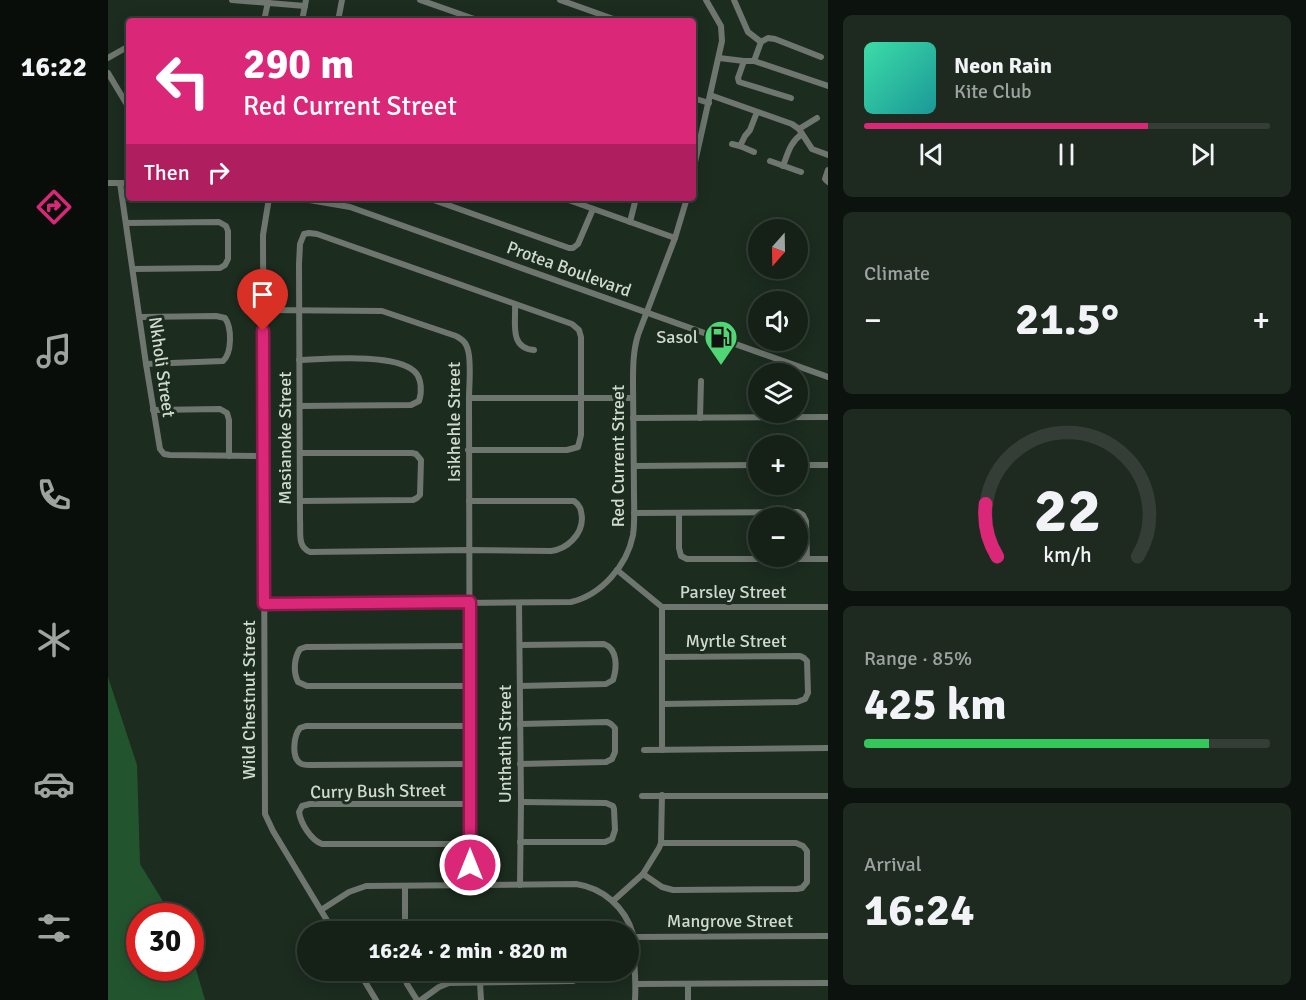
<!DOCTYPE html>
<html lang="en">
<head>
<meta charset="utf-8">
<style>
	body { margin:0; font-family:Signika,sans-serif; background:#1e2920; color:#f1f3f6; height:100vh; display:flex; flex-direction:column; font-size:22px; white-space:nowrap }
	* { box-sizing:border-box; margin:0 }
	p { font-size:20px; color:#9da3a1 }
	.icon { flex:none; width:33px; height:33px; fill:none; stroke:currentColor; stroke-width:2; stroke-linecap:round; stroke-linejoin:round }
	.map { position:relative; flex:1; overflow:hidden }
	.drawer { display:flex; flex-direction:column; gap:15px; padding:15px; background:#0c120d; width:478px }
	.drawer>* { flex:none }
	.guide { position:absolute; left:18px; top:18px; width:570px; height:183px; border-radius:6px; box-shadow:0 3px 15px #0003,0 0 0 2px #343e36; background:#db2777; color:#fff; overflow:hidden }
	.needle { width:39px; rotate:200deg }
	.controls { position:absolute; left:640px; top:219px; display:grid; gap:12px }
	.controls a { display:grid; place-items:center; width:60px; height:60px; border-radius:50%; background:#152117; box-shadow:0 3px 15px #0003,0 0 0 2px #343e36; font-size:30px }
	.speed { position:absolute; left:18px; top:903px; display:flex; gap:12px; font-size:30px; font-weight:700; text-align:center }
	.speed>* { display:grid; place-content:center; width:78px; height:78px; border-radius:50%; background:#152117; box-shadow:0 3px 15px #0003,0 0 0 2px #343e36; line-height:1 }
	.speed .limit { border:9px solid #d22; background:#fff; color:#111 }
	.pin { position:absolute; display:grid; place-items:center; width:51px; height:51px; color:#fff; margin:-62px -26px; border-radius:50% 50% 50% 0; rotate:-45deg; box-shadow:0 0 6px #0007 }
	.pin .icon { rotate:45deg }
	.me { position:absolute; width:66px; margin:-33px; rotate:0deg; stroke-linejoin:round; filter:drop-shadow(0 0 4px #0008) }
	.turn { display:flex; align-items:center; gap:21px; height:126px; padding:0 18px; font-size:27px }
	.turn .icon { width:78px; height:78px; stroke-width:2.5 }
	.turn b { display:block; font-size:42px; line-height:51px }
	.then { display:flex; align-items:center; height:57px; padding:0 18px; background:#0003; gap:12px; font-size:22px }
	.big { font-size:45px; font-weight:700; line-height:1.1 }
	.drawer .widget { flex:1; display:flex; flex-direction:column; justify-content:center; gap:9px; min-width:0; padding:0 21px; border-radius:9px; background:#1e2920 }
	.drawer .dial { align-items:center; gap:0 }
	.dial svg { height:156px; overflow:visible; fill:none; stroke:#343e36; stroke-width:7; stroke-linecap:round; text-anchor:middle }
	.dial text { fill:#f1f3f6; stroke:none }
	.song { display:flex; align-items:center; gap:18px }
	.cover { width:72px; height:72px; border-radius:9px; background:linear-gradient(135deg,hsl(160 70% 55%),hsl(180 70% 35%)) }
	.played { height:6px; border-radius:3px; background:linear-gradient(90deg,#db2777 70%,#343e36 70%) }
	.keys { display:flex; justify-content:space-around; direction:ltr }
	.heat { display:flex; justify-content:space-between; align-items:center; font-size:33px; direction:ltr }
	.charge { height:9px; border-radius:4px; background:linear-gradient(90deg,#34c759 85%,#343e36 0) }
	.trip { position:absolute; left:189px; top:921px; width:342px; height:60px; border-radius:30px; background:#152117; box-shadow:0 3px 15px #0003,0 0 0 2px #343e36; font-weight:700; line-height:60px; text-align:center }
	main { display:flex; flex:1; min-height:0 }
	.menu { display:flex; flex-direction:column; width:108px; justify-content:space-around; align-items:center; background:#080d09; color:#9da3a1 }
	.menu .icon { width:42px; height:42px }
	.menu .current { color:#db2777 }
	.menu b { font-size:27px; color:#f1f3f6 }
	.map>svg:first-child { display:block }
	.green { fill:#22552e }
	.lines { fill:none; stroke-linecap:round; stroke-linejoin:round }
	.minor { stroke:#6e766f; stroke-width:6 }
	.route-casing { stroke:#8e194d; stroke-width:15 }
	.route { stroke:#db2777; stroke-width:10 }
	.labels { text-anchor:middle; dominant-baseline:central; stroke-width:6; stroke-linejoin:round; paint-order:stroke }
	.street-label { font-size:18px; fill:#cfd9d0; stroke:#1c2c1f }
	.poi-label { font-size:18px; fill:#cfd9d0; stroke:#1c2c1f; text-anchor:end }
</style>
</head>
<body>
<main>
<nav class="menu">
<b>16:22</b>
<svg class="icon current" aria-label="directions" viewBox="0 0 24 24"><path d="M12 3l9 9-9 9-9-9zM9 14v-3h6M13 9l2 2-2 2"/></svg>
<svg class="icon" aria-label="music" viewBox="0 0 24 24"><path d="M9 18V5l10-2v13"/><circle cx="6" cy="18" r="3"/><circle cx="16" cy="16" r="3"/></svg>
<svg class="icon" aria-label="phone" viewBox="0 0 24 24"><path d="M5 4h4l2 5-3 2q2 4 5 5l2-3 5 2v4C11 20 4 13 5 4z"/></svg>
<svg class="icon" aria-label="climate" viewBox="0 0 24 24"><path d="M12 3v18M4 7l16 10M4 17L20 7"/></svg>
<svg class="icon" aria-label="car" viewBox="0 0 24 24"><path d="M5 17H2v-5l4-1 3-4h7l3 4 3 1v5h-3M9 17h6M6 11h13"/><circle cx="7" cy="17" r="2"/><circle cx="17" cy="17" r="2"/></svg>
<svg class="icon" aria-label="filters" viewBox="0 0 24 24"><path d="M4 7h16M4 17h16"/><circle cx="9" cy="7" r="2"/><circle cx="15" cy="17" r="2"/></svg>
</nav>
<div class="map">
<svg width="720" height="1000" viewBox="0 0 720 1000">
	<rect width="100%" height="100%" fill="#1c2c1f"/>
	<polygon class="green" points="0,677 29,765 32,864 64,916 32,916 32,968 82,968 83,952 97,1000 0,1000"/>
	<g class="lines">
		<g class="minor">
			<polyline points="124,0 197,6"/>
			<polyline points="312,0 372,21"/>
			<polyline points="452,0 511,21"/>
			<polyline points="626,0 640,32 653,42"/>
			<polyline points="156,21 160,2"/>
			<polyline points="194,21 198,0"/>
			<polyline points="230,21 234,0"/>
			<polyline points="0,58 21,46"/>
			<polyline points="611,58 636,61 646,61 720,86"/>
			<polyline points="636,61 630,78 631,82 683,98"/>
			<polyline points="646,61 653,42 660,38 667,39 713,57"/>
			<polyline points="0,73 21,108"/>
			<polyline points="602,95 684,124 691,129 704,149 720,155"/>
			<polyline points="585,98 601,103"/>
			<polyline points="691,129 709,118"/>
			<polyline points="624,144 632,146 646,152"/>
			<polyline points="632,146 637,136 642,130 649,112"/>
			<polyline points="662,161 693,172"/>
			<path d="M675 166C680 153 682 142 694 134"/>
			<polyline points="720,170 717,179 720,182"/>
			<polyline points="585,171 614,41 613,26 598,0"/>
			<polyline points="0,183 21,183"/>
			<polyline points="12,183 38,364 52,449 56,454 62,455 156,456"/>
			<polyline points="161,198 155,235 157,814 165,831 226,932"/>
			<polyline points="190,198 242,207 720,377"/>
			<polyline points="320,198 461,248 465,248 470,244 485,209"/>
			<polyline points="455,198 567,238"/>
			<polyline points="522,222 528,198"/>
			<polyline points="18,223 111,222 118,226 120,231 120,259 117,265 112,268 25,269"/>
			<path d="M407 305C408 323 401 348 426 350"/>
			<path d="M155 310 274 311 348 336C353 339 357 341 359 347 364 358 361 385 361 398L362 885"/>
			<path d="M32 317 108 316 117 318C124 328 124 353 115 361L38 364"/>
			<path d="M191 360C218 359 286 353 306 371 314 378 314 392 311 401L303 405 192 406"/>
			<polyline points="361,398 525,398"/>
			<polyline points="45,410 112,409 119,413 121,420 121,456"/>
			<polyline points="525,418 720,417"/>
			<polyline points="592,418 593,381"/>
			<path d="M360 450H459L470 447 473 435V337L471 330 464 324 209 234 201 233 196 234 192 244 191 264 192 520C193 532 189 547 202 552L361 550 443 551C459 549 474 535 474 518 473 510 473 506 466 501H361"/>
			<polyline points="690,465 720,465"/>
			<polyline points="526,466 651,465"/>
			<polyline points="192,501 305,500 309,498 312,495 313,460 308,454 304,453 192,453"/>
			<polyline points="526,513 690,512 695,515 698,521 699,559"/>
			<polyline points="571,513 571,548 573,556 579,559 720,559"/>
			<polyline points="509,570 554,607 720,607"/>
			<polyline points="411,603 413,802 412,885"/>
			<path d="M156 605 463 602C493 595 519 566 525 535 527 522 526 508 526 494 526 458 525 421 525 384 525 367 525 351 530 335L567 238 579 198"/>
			<polyline points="554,657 692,656 696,658 699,661 700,693 697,699 689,702 554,704"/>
			<path d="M362 686H199L190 682C185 672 186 658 192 649L198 647 362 646"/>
			<path d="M412 686 498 684 505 680C509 668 510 649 496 644L412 645"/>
			<polyline points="412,724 499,722 503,724 507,728 507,752 504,759 498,762 412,764"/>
			<polyline points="536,750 720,748"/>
			<polyline points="554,750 554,607"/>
			<path d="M362 764 202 765C199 765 194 765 192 763 183 757 186 735 192 728L198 726H362"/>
			<polyline points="534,796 720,796"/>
			<polyline points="412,842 497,842 504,839 507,830 506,809 505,806 498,803 413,802"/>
			<path d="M362 844H214C203 840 193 824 191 812L194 806 202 804H362"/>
			<polyline points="535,874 554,887 565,890 689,889 694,888 699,882 699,851 695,846 688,843 553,843"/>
			<polyline points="297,886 297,932"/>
			<polyline points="505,901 535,874 551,848 553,843 554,795"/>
			<path d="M213 910 241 892 258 886 468 884C495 888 517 907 525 934 527 941 526 950 526 958 527 972 528 986 527 1000"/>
			<polyline points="525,937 720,936"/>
			<polyline points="250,970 268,1000"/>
			<polyline points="296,970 299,984 309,1000"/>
			<polyline points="372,983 373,1000"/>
			<polyline points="528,984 720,983"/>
			<polyline points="580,984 580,1000"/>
			<path d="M313 1000 331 987 341 983 465 981C470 980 473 976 474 970"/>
		</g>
	</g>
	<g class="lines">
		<defs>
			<polyline id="route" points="155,331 156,604 362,602 362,865"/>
		</defs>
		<use href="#route" class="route-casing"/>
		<use href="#route" class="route"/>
	</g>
	<defs>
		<symbol id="fuel-pin" viewBox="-11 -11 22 30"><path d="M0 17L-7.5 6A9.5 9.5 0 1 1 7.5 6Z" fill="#50d674" stroke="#1c2c1f"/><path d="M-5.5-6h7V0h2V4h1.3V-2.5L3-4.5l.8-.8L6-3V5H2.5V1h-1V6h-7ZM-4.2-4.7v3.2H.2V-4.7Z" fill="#111"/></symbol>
	</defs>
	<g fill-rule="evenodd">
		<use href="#fuel-pin" x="594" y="318" width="38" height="52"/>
	</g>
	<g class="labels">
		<g class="street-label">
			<text transform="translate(461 269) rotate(20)">Protea Boulevard</text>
			<text transform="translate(54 367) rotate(82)">Nkholi Street</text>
			<text transform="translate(346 422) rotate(-90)">Isikhehle Street</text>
			<text transform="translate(177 438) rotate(-90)">Masianoke Street</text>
			<text transform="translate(510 456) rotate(-90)">Red Current Street</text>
			<text x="625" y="592">Parsley Street</text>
			<text x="628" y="641">Myrtle Street</text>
			<text transform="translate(141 700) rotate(-90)">Wild Chestnut Street</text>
			<text transform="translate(397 744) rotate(-90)">Unthathi Street</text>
			<text transform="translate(270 791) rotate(-1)">Curry Bush Street</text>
			<text x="622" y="921">Mangrove Street</text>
		</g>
		<g class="poi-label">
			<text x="590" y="337">Sasol</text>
		</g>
	</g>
</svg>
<div class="controls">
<a><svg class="needle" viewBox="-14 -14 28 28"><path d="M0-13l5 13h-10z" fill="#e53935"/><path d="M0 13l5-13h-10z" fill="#9da3a1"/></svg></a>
<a><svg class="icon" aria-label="sound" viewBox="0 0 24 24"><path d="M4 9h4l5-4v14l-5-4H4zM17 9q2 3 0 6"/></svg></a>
<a><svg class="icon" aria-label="layers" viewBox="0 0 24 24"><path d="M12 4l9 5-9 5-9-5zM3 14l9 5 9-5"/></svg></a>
<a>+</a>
<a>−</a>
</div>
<div class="speed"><div class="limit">30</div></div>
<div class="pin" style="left:155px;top:331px;background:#d93025"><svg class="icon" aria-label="arrive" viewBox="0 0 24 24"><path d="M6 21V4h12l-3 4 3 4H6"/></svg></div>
<svg class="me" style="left:362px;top:865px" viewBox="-20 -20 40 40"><circle r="17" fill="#db2777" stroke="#fff" stroke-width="3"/><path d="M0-11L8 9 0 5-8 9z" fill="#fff"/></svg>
<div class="trip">16:24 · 2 min · 820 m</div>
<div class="guide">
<div class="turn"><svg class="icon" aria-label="left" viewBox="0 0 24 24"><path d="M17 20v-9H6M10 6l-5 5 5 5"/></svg><div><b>290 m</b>Red Current Street</div></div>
<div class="then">Then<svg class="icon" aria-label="right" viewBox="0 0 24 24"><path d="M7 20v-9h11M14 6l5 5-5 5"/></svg></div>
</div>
</div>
<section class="drawer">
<div class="widget">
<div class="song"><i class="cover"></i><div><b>Neon Rain</b><p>Kite Club</p></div></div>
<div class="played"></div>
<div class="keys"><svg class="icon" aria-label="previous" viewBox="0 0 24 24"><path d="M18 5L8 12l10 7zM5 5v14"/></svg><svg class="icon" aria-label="pause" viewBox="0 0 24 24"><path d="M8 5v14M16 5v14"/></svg><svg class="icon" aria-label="next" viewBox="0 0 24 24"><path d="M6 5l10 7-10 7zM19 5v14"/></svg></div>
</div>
<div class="widget"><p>Climate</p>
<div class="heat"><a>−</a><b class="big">21.5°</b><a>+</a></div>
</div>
<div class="widget dial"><svg viewBox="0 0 100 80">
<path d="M14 69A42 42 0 1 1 86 69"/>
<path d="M14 69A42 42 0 0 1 8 42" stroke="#db2777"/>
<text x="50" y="56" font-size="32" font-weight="700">22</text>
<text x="50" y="72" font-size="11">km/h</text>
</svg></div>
<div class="widget"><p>Range · 85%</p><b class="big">425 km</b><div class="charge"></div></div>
<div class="widget"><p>Arrival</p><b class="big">16:24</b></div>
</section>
</main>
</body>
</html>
